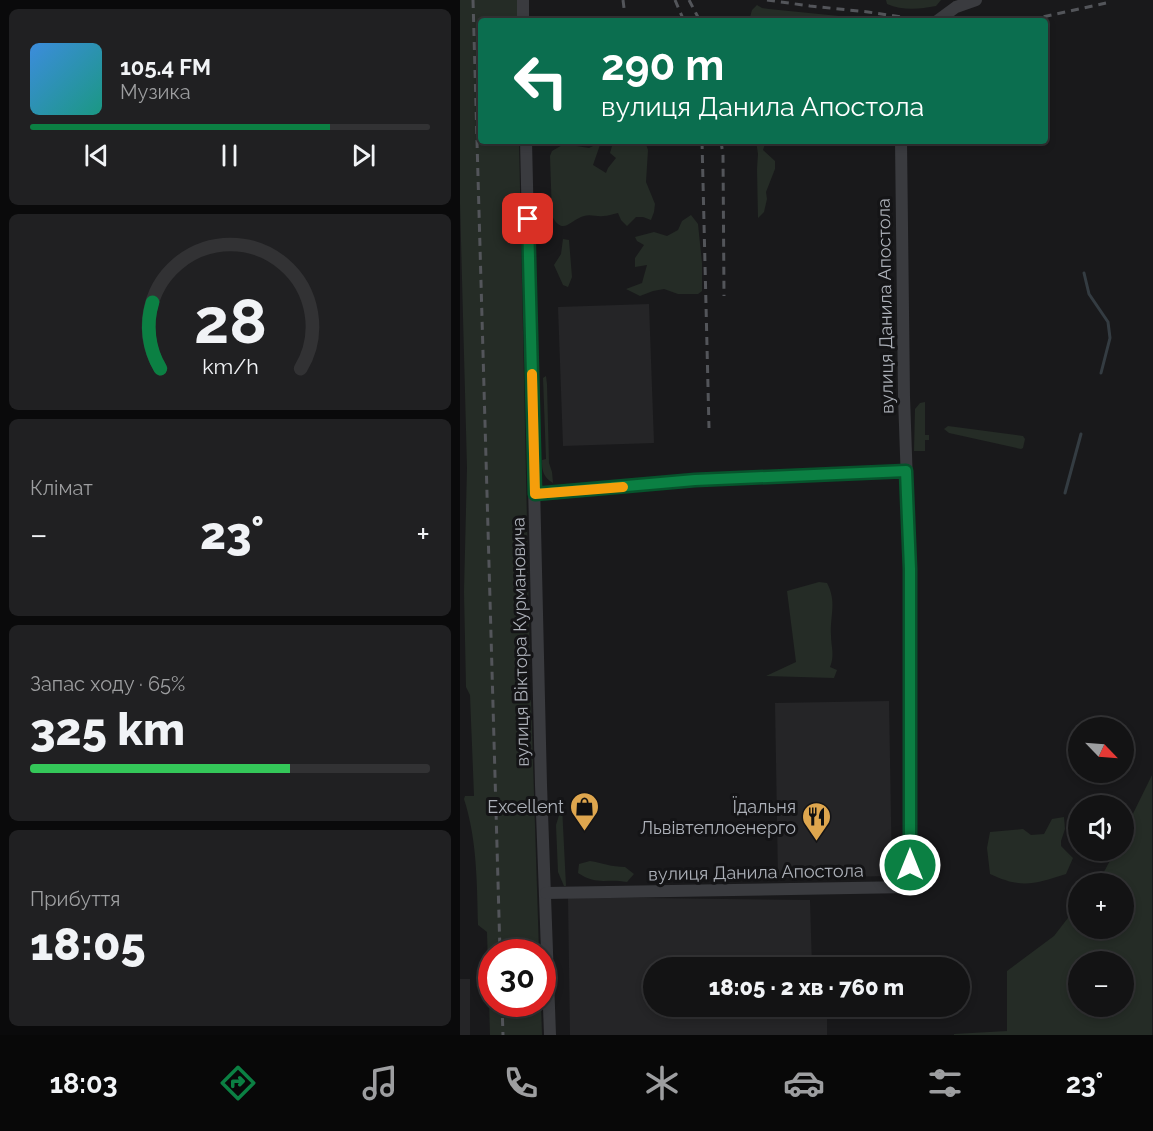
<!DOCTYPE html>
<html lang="uk">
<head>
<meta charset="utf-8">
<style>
	body { margin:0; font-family:Raleway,sans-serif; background:#202022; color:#f1f3f6; height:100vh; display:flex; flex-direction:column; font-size:22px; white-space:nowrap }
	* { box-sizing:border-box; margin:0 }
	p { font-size:20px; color:#9d9ea0 }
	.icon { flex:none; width:33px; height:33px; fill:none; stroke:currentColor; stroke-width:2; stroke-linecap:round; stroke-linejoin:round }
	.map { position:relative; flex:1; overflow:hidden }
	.details { display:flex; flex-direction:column; gap:9px; padding:9px; background:#0a0a0b; width:460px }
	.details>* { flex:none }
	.top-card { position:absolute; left:18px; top:18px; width:570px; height:126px; border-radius:6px; box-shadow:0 3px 9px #0003,0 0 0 2px #323234; background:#0b6e4f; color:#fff; overflow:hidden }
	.needle { width:39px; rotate:115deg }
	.tools { position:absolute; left:608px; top:717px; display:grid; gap:12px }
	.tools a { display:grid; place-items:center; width:66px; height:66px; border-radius:50%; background:#131314; box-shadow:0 3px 9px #0003,0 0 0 2px #323234; font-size:30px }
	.speed { position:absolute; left:18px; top:939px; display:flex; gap:12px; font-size:30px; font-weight:700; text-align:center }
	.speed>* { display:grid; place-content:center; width:78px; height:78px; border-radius:50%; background:#131314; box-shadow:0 3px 9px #0003,0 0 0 2px #323234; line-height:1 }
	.speed .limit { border:9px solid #d22; background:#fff; color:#111 }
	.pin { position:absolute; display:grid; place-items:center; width:51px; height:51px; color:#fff; margin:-26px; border-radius:12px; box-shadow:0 3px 9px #0006 }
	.me { position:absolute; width:66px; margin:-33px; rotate:0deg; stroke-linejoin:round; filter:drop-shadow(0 0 4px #0008) }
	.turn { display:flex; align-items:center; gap:21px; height:126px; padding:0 24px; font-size:27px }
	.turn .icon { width:78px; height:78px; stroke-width:2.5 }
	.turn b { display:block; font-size:42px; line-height:51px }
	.big { font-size:45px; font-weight:800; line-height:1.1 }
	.details .widget { flex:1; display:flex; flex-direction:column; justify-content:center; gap:9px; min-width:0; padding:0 21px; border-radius:9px; background:#202022 }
	.details .dial { align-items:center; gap:0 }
	.dial svg { height:156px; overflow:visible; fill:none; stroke:#323234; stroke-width:7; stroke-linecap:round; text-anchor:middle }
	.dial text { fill:#f1f3f6; stroke:none }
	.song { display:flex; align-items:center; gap:18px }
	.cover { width:72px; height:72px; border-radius:9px; background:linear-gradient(135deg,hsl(210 70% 55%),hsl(170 70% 35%)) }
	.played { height:6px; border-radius:3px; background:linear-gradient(90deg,#0b8043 75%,#323234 75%) }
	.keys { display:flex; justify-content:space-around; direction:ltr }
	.heat { display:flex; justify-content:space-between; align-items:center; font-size:33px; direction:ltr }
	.charge { height:9px; border-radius:4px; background:linear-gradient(90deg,#34c759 65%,#323234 0) }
	.trip { position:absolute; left:183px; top:957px; width:327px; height:60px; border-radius:30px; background:#131314; box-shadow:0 3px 9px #0003,0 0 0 2px #323234; font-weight:800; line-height:60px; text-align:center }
	.tabs { display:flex; height:96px; justify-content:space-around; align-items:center; background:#080808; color:#9d9ea0 }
	.tabs .icon { width:42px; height:42px }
	.tabs .active { color:#0b8043 }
	.tabs b { font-size:27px; color:#f1f3f6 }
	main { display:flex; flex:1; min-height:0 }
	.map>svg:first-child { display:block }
	.built { fill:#252527 }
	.green { fill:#252c26; fill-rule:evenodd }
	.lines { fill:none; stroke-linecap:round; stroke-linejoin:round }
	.stream { stroke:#343c42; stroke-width:3 }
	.minor { stroke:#3a3b3f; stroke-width:12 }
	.rail { stroke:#53555a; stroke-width:3; stroke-dasharray:8 6; stroke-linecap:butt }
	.route-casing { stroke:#07532c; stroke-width:15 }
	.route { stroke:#0b8043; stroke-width:10 }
	.slow { stroke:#f59e0b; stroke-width:10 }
	.labels { text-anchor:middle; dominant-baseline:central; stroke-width:6; stroke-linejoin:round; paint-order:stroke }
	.street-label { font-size:18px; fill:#adb1b9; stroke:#141416 }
	.poi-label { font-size:18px; fill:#adb1b9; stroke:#141416; text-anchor:end }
</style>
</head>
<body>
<main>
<section class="details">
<div class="widget">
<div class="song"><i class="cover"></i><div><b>105.4 FM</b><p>Музика</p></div></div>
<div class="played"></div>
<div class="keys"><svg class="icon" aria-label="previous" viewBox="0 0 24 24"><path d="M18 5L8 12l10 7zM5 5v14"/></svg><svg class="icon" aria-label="pause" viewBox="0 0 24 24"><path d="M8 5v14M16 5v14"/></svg><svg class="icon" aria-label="next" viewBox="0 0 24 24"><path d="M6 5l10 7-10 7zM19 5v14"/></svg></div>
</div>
<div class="widget dial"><svg viewBox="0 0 100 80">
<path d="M14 69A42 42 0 1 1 86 69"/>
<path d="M14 69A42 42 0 0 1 10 35" stroke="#0b8043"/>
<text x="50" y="56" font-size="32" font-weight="700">28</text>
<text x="50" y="72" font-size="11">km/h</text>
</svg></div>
<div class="widget"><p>Клімат</p>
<div class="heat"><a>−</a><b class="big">23°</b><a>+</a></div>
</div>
<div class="widget"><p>Запас ходу · 65%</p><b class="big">325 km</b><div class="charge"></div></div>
<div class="widget"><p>Прибуття</p><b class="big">18:05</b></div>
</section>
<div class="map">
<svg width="693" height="1035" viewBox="0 0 693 1035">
	<rect width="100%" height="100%" fill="#19191b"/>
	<g class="built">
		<polygon points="189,304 194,443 103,446 98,307"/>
		<polygon points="429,701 432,876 318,878 315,703"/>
		<polygon points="108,897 350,900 352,967 194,968 194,1006 367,1007 367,1035 110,1035"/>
		<rect x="0" y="979" width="10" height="56"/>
	</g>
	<g class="green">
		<path d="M0 0H57V21H21V141H59L70 666 68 667V685H65L66 693H68L69 700H71L79 952H32V1004H81L82 1035H30L27 932 18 925C17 883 17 839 4 799L5 796H14L10 695 6 687 4 592 7 468 0 203Z"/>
		<path d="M426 0H481L476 6C460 9 443 11 427 4Z"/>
		<polygon points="297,5 302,8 309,9 409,19 416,21 289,21 292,10"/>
		<path d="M157 141H185L188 150 186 182 195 204 194 212 191 220 183 217H176L167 226 161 220 158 213C152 214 148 216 143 216 137 217 131 214 124 216 111 219 103 237 92 216L90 156 92 151 104 144 129 148 141 142 133 165 146 173 148 168 156 158 150 153 152 146Z"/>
		<polygon points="296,141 306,141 303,150 315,161 315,169 306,192 307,199 304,212 298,218 297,169 298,154"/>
		<polygon points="231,215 238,224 242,263 242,291 238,294 218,294 204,289 193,291 180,296 166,289 182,283 187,265 175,267 175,258 184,245 177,241 175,237 194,232 207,236 218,230 222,221"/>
		<polygon points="103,239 109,240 112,277 108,287 103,285 94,265 101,254"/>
		<path d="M86 376 87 384 89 463 92 472 93 483C83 477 82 471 82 460L86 459 83 378Z"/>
		<polygon points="465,402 465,435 469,435 469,440 465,440 465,451 454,451 455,409 460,403"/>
		<polygon points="488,426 563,436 565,439 563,448 561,449 489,433 484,429"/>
		<path d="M359 582 367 583C377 602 370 615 371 635 371 647 375 655 370 667L377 670 374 678 306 676 336 662 327 591Z"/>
		<path d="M692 775V1035H494V1034L547 1031V971L594 936 618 905V928H663V884L635 883 645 870 655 851 663 850V834ZM618 962H663V1006H618Z"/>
		<polygon points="102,806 106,886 104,886 98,872 96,825"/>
		<path d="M604 817 605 829 601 841V846L613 858 606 874C574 884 562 889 530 874L527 848 530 832 563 829 571 835 584 834 592 819Z"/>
		<path d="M130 861C142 863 152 867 165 867L174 874 167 882C146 878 138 886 118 873L119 864Z"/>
	</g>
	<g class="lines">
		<g class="stream">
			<polyline points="624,273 629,294 648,322 650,338 641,373"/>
			<polyline points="605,493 621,434"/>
		</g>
		<g class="minor">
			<polyline points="63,0 63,21"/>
			<polyline points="477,21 496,7 516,0"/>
			<polyline points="66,141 81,785 90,1035"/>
			<polyline points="75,494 235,480 446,471"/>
			<polyline points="86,893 450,887 450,569 444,397 441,141"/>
		</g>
		<g class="rail">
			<polyline points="13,0 40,952"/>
			<polyline points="163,0 164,8"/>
			<polyline points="215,0 224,21"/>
			<polyline points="229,0 240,21"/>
			<polyline points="307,0 350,6 408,12 469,21"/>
			<polyline points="556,21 578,18 646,3"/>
			<polyline points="242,141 249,428"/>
			<polyline points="261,141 263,155 264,296"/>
			<polyline points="42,1004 43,1035"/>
		</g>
	</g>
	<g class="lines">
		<defs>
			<polyline id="route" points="68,219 75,494 235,480 446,471 450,569 450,865"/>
		</defs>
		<use href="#route" class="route-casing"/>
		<use href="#route" class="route"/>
		<polyline class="slow" points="72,374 75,494 163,487"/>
	</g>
	<defs>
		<symbol id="shop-pin" viewBox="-11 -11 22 30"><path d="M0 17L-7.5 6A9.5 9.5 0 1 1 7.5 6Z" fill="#dea64e" stroke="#141416"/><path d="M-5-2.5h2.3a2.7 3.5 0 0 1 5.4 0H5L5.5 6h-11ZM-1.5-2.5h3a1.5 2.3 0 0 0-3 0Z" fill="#111"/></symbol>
		<symbol id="restaurant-pin" viewBox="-11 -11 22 30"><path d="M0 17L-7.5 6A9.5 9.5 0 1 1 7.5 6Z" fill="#dea64e" stroke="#141416"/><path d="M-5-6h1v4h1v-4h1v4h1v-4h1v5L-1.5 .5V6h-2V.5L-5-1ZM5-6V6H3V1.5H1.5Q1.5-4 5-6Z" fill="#111"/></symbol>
	</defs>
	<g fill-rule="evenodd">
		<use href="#shop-pin" x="108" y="790" width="33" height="45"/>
		<use href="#restaurant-pin" x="340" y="800" width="33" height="45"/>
	</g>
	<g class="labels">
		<g class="street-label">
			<text transform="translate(425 306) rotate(-91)">вулиця Данила Апостола</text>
			<text transform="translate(60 642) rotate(-91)">вулиця Віктора Курмановича</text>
			<text transform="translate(296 872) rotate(-1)">вулиця Данила Апостола</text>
		</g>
		<g class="poi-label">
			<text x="104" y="806">Excellent</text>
			<text x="336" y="806">Їдальня<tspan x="336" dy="21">Львівтеплоенерго</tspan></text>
		</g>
	</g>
</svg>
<div class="tools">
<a><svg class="needle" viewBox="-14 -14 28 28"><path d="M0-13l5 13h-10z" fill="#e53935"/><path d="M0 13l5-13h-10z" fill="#9d9ea0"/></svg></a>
<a><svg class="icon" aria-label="sound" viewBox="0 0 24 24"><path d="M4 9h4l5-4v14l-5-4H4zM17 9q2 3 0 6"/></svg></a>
<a>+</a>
<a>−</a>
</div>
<div class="speed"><div class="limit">30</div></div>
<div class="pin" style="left:68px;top:219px;background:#d93025"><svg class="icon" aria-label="arrive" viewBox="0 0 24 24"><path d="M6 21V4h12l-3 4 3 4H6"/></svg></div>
<svg class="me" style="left:450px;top:865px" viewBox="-20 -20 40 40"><circle r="17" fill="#0b8043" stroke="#fff" stroke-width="3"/><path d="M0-11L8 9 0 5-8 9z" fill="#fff"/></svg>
<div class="trip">18:05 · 2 хв · 760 m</div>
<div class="top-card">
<div class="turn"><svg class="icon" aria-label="left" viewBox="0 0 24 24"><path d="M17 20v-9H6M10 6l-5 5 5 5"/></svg><div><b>290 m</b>вулиця Данила Апостола</div></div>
</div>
</div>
</main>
<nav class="tabs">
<b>18:03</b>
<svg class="icon active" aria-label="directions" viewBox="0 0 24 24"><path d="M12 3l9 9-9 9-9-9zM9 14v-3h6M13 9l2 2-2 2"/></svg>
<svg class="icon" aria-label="music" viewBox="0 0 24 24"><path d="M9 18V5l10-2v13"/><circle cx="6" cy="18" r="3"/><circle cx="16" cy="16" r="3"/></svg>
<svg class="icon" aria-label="phone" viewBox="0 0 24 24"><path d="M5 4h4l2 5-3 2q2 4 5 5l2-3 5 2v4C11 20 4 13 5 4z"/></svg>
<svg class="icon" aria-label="climate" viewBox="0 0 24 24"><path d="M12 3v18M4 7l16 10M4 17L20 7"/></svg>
<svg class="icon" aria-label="car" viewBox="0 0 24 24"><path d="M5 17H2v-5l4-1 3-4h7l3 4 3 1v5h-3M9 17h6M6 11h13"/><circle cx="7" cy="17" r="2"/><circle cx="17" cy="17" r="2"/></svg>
<svg class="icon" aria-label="filters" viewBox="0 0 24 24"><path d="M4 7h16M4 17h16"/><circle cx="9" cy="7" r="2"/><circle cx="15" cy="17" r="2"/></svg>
<b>23°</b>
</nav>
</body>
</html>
